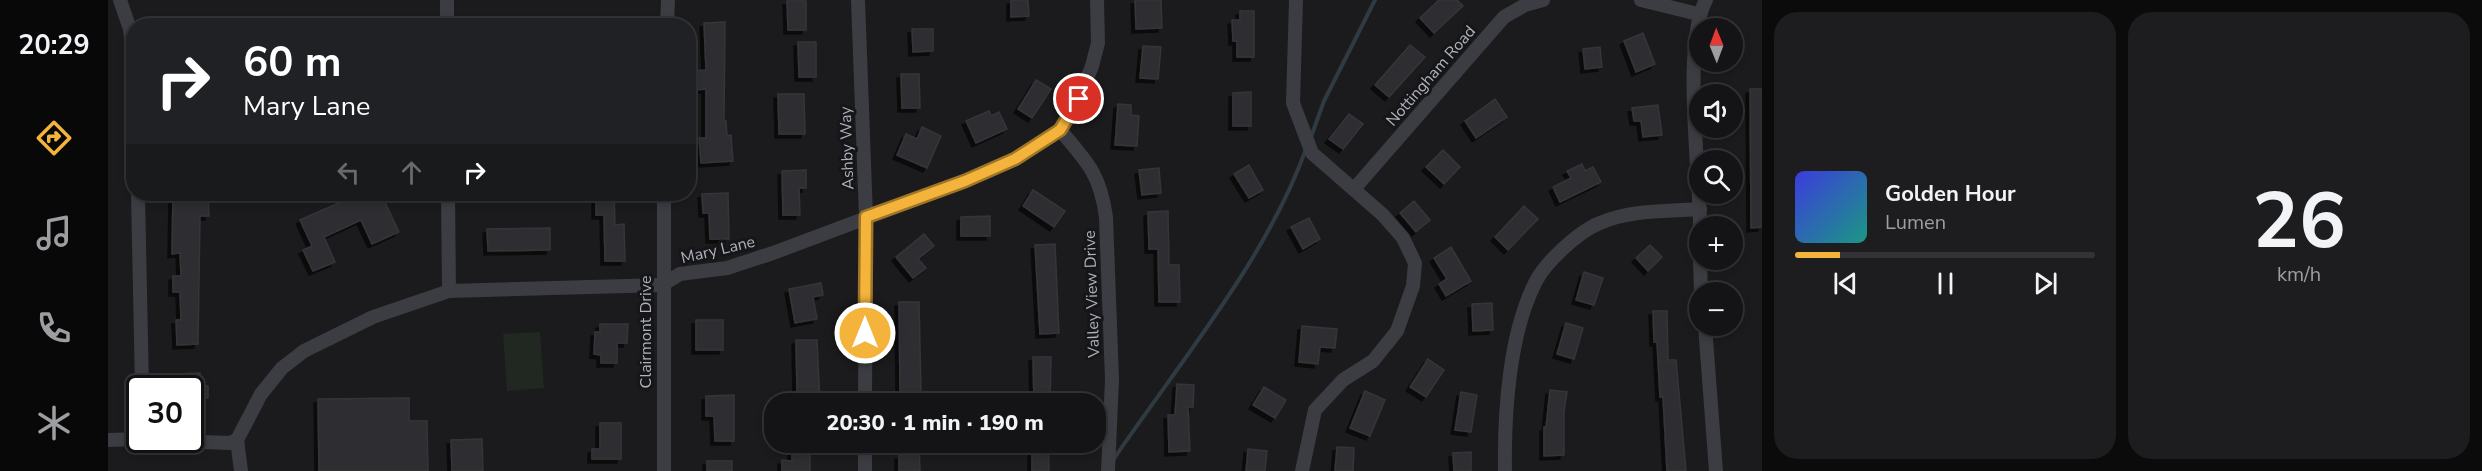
<!DOCTYPE html>
<html lang="en">
<head>
<meta charset="utf-8">
<style>
	body { margin:0; font-family:"Nunito Sans",sans-serif; background:#1d1d1f; color:#f1f3f6; height:100vh; display:flex; flex-direction:column; font-size:22px; white-space:nowrap }
	* { box-sizing:border-box; margin:0 }
	p { font-size:20px; color:#9d9ea1 }
	.icon { flex:none; width:33px; height:33px; fill:none; stroke:currentColor; stroke-width:2; stroke-linecap:round; stroke-linejoin:round }
	.map { position:relative; flex:1; overflow:hidden }
	.panel { display:flex; flex-direction:column; gap:12px; padding:12px; background:#0b0b0c; width:720px }
	.panel>* { flex:none }
	.guide { position:absolute; left:18px; top:18px; width:570px; height:183px; border-radius:24px; box-shadow:0 3px 9px #0003,0 0 0 2px #333335; background:#202124; color:#fff; overflow:hidden }
	.needle { width:39px; rotate:359deg }
	.buttons { position:absolute; left:1581px; top:18px; display:grid; gap:12px }
	.buttons a { display:grid; place-items:center; width:54px; height:54px; border-radius:50%; background:#141416; box-shadow:0 3px 9px #0003,0 0 0 2px #333335; font-size:30px }
	.speed { position:absolute; left:18px; top:375px; display:flex; gap:12px; font-size:30px; font-weight:700; text-align:center }
	.speed>* { display:grid; place-content:center; width:78px; height:78px; border-radius:50%; background:#141416; box-shadow:0 3px 9px #0003,0 0 0 2px #333335; line-height:1 }
	.speed .limit { border:3px solid #111; border-radius:9px; background:#fff; color:#111 }
	.pin { position:absolute; display:grid; place-items:center; width:51px; height:51px; color:#fff; margin:-26px; border:3px solid #fff; border-radius:50%; box-shadow:0 2px 6px #0007 }
	.me { position:absolute; width:66px; margin:-33px; rotate:0deg; stroke-linejoin:round; filter:drop-shadow(0 0 4px #0008) }
	.turn { display:flex; align-items:center; gap:21px; height:126px; padding:0 18px; font-size:27px }
	.turn .icon { width:78px; height:78px; stroke-width:2.5 }
	.turn b { display:block; font-size:42px; line-height:51px }
	.lanes { display:flex; align-items:center; height:57px; padding:0 18px; background:#0003; justify-content:center; gap:30px; direction:ltr }
	.lanes .off { opacity:.35 }
	.panel .card { flex:1; display:flex; flex-direction:column; justify-content:center; gap:9px; min-width:0; padding:0 21px; border-radius:24px; background:#1d1d1f }
	.panel .dial { align-items:center; gap:0 }
	.dial b { font-size:78px; line-height:1 }
	.song { display:flex; align-items:center; gap:18px }
	.cover { width:72px; height:72px; border-radius:9px; background:linear-gradient(135deg,hsl(240 70% 55%),hsl(170 70% 35%)) }
	.played { height:6px; border-radius:3px; background:linear-gradient(90deg,#f4b43b 15%,#333335 15%) }
	.keys { display:flex; justify-content:space-around; direction:ltr }
	.panel .tiles { flex:1; display:grid; gap:12px; grid-template-columns:repeat(2,1fr) }
	.trip { position:absolute; left:656px; top:393px; width:342px; height:60px; border-radius:24px; background:#141416; box-shadow:0 3px 9px #0003,0 0 0 2px #333335; font-weight:800; line-height:60px; text-align:center }
	main { display:flex; flex:1; min-height:0 }
	.dock { display:flex; flex-direction:column; width:108px; justify-content:space-around; align-items:center; background:#080809; color:#9d9ea1 }
	.dock .icon { width:42px; height:42px }
	.dock .selected { color:#f4b43b }
	.dock b { font-size:27px; color:#f1f3f6 }
	.map>svg:first-child { display:block }
	.green { fill:#202821 }
	.lines { fill:none; stroke-linecap:round; stroke-linejoin:round }
	.stream { stroke:#303a42; stroke-width:4 }
	.building { fill:#2e2e31; stroke:#353539; stroke-width:1.5; filter:url(#shadow) }
	.street { stroke:#3b3d42; stroke-width:14 }
	.route-casing { stroke:#9f7526; stroke-width:15 }
	.route { stroke:#f4b43b; stroke-width:10 }
	.labels { text-anchor:middle; dominant-baseline:central; stroke-width:6; stroke-linejoin:round; paint-order:stroke }
	.street-label { font-size:16px; fill:#adb2bc; stroke:#161618 }
</style>
</head>
<body>
<main>
<nav class="dock">
<b>20:29</b>
<svg class="icon selected" aria-label="directions" viewBox="0 0 24 24"><path d="M12 3l9 9-9 9-9-9zM9 14v-3h6M13 9l2 2-2 2"/></svg>
<svg class="icon" aria-label="music" viewBox="0 0 24 24"><path d="M9 18V5l10-2v13"/><circle cx="6" cy="18" r="3"/><circle cx="16" cy="16" r="3"/></svg>
<svg class="icon" aria-label="phone" viewBox="0 0 24 24"><path d="M5 4h4l2 5-3 2q2 4 5 5l2-3 5 2v4C11 20 4 13 5 4z"/></svg>
<svg class="icon" aria-label="climate" viewBox="0 0 24 24"><path d="M12 3v18M4 7l16 10M4 17L20 7"/></svg>
</nav>
<div class="map">
<svg width="1654" height="471" viewBox="0 0 1654 471">
	<defs>
		<filter id="shadow"><feDropShadow dx="-4" dy="4" stdDeviation="0" flood-color="#0009"/></filter>
	</defs>
	<rect width="100%" height="100%" fill="#1b1b1d"/>
	<polygon class="green" points="432,332 436,388 399,391 395,334"/>
	<g class="lines">
		<g class="stream">
			<polyline points="1203,137 1216,101 1267,0"/>
			<path d="M1005 460C1071 363 1158 260 1198 149"/>
		</g>
	</g>
	<g class="building">
		<polygon points="903,0 920,0 921,16 903,17"/>
		<polygon points="1027,0 1053,0 1054,28 1028,29"/>
		<polygon points="1331,0 1349,0 1355,6 1326,33 1312,18"/>
		<polygon points="679,1 698,1 698,30 680,30"/>
		<polygon points="1132,11 1146,11 1146,57 1129,57 1129,41 1125,41 1124,20 1132,20"/>
		<polygon points="617,22 616,121 618,121 619,136 623,135 625,161 593,163 591,138 598,138 598,89 587,90 587,71 598,70 596,23"/>
		<polygon points="804,29 825,29 825,51 805,52"/>
		<polygon points="1535,33 1547,64 1528,72 1516,41"/>
		<polygon points="690,42 708,42 708,77 691,77"/>
		<polygon points="1302,45 1317,57 1281,97 1267,85"/>
		<polygon points="1035,46 1053,47 1050,79 1032,78"/>
		<polygon points="1492,47 1494,67 1477,69 1475,49"/>
		<polygon points="793,74 811,74 812,108 794,108"/>
		<polygon points="928,80 943,89 924,118 910,109"/>
		<polygon points="1642,89 1654,89 1654,227 1643,228"/>
		<polygon points="1143,92 1143,126 1125,126 1125,93"/>
		<polygon points="670,94 696,94 697,134 671,134"/>
		<polygon points="1387,99 1399,117 1368,138 1357,121"/>
		<polygon points="1010,104 1023,105 1023,115 1031,116 1029,146 1007,145"/>
		<polygon points="1550,105 1554,135 1535,137 1533,121 1526,121 1524,108"/>
		<polygon points="881,111 883,116 891,112 899,129 868,143 858,121"/>
		<polygon points="1241,114 1255,124 1235,149 1221,139"/>
		<polygon points="814,127 833,136 819,168 789,155 798,134 809,139"/>
		<polygon points="1335,150 1352,167 1336,184 1318,167"/>
		<polygon points="1474,164 1477,171 1485,167 1493,182 1452,202 1445,187 1463,178 1459,171"/>
		<polygon points="1141,165 1155,190 1141,198 1126,174"/>
		<polygon points="1051,168 1053,193 1034,195 1031,170"/>
		<polygon points="698,170 698,188 691,188 692,215 675,215 674,171"/>
		<polygon points="925,190 957,211 946,227 915,206"/>
		<polygon points="620,193 621,239 602,239 601,213 595,213 594,194"/>
		<polygon points="65,194 100,194 101,216 92,216 90,344 69,345 68,320 73,320 72,292 65,292 65,276 73,276 72,253 64,254"/>
		<polygon points="237,194 273,194 291,232 264,244 253,220 216,237 227,262 205,271 195,250 204,246 192,220 240,199"/>
		<polygon points="488,194 506,194 507,225 516,224 517,261 497,261 496,215 488,215"/>
		<polygon points="1306,201 1322,220 1308,232 1292,213"/>
		<polygon points="1416,206 1430,219 1400,250 1387,237"/>
		<polygon points="1060,211 1061,265 1071,265 1072,302 1051,302 1050,249 1041,249 1040,212"/>
		<polygon points="882,216 882,236 853,236 853,217"/>
		<polygon points="1201,218 1212,239 1195,249 1183,227"/>
		<polygon points="442,228 442,250 380,251 379,229"/>
		<polygon points="816,234 826,246 810,259 818,268 805,278 788,257"/>
		<polygon points="947,244 951,333 932,334 927,245"/>
		<polygon points="1542,245 1554,257 1540,271 1528,258"/>
		<polygon points="1343,247 1363,281 1338,296 1331,284 1339,279 1326,258"/>
		<polygon points="1476,272 1495,278 1486,305 1468,300"/>
		<polygon points="713,283 715,295 705,297 709,319 687,323 681,289"/>
		<polygon points="791,302 811,302 813,392 792,392"/>
		<polygon points="1384,303 1385,330 1365,331 1364,304"/>
		<polygon points="1545,311 1559,311 1560,360 1568,360 1578,471 1559,471 1555,397 1552,397 1549,342 1546,342"/>
		<rect x="588" y="320" width="27" height="30"/>
		<polygon points="1458,323 1475,328 1466,359 1449,354"/>
		<polygon points="492,324 520,324 519,343 509,343 509,363 493,363 493,355 486,354 487,332 492,332"/>
		<polygon points="1194,326 1229,329 1227,348 1212,347 1210,364 1191,362"/>
		<polygon points="688,340 709,340 712,404 685,404 684,392 689,392"/>
		<polygon points="925,357 943,357 942,404 926,404"/>
		<polygon points="1320,359 1336,370 1318,397 1302,387"/>
		<polygon points="92,373 92,386 100,386 100,398 82,398 82,388 67,388 67,374"/>
		<polygon points="1069,384 1086,385 1085,407 1080,407 1082,451 1061,452 1060,415 1067,415"/>
		<polygon points="1156,387 1178,400 1167,418 1145,405"/>
		<polygon points="1442,390 1459,392 1456,412 1456,455 1436,456 1436,427 1438,427"/>
		<polygon points="1257,391 1277,400 1262,436 1242,428"/>
		<polygon points="1353,392 1369,395 1363,432 1347,430"/>
		<polygon points="626,395 626,441 607,441 606,416 598,416 598,396"/>
		<polygon points="301,398 301,421 319,421 320,471 211,471 210,399"/>
		<polygon points="492,423 513,423 513,459 484,459 484,449 492,449"/>
		<polygon points="374,439 375,471 344,471 343,440"/>
		<polygon points="702,442 702,471 674,471 674,460 684,461 684,443"/>
		<polygon points="800,442 811,442 812,471 791,471 791,455 800,455"/>
		<polygon points="924,442 940,442 941,471 924,471"/>
		<polygon points="1229,447 1246,448 1245,471 1227,471"/>
		<polygon points="1140,449 1159,451 1157,471 1138,471"/>
		<polygon points="1363,452 1363,471 1346,471 1345,453"/>
		<rect x="599" y="461" width="25" height="10"/>
	</g>
	<g class="lines">
		<g class="street">
			<polyline points="12,0 22,29 26,67"/>
			<polyline points="339,0 339,26"/>
			<polyline points="750,0 758,217 757,404"/>
			<polyline points="1188,0 1185,103 1204,153 1275,215 1295,238 1307,263 1305,286 1289,331 1265,361 1235,380 1207,410 1194,471"/>
			<polyline points="1533,0 1590,14"/>
			<polyline points="559,26 560,0"/>
			<path d="M952 130C980 163 992 174 998 217L1004 379 1000 471"/>
			<polyline points="1246,189 1396,17 1417,5 1435,0"/>
			<polyline points="30,194 34,388"/>
			<polyline points="340,194 341,291"/>
			<path d="M1592 226C1592 171 1574 45 1598 0"/>
			<polyline points="1592,260 1593,292"/>
			<polyline points="1597,326 1608,471"/>
			<polyline points="0,440 32,439"/>
			<polyline points="41,440 122,443 129,440"/>
			<polyline points="133,471 129,440 153,394 174,368 196,351 265,317 341,291 554,285 572,274 619,268 665,253 857,181 907,159 952,130 971,99 984,66 990,43 989,0"/>
			<polyline points="556,471 556,194"/>
			<polyline points="757,471 757,442"/>
			<path d="M1397 471C1396 414 1401 333 1428 281 1438 262 1471 231 1492 223 1522 210 1559 211 1592 209"/>
		</g>
	</g>
	<g class="lines">
		<defs>
			<polyline id="route" points="757,333 758,217 857,181 907,159 952,130 971,99"/>
		</defs>
		<use href="#route" class="route-casing"/>
		<use href="#route" class="route"/>
	</g>
	<g class="labels">
		<g class="street-label">
			<text transform="translate(1323 76) rotate(-49)">Nottingham Road</text>
			<text transform="translate(739 148) rotate(-92)">Ashby Way</text>
			<text transform="translate(610 250) rotate(-13)">Mary Lane</text>
			<text transform="translate(984 294) rotate(-92)">Valley View Drive</text>
			<text transform="translate(538 332) rotate(-90)">Clairmont Drive</text>
		</g>
	</g>
</svg>
<div class="buttons">
<a><svg class="needle" viewBox="-14 -14 28 28"><path d="M0-13l5 13h-10z" fill="#e53935"/><path d="M0 13l5-13h-10z" fill="#9d9ea1"/></svg></a>
<a><svg class="icon" aria-label="sound" viewBox="0 0 24 24"><path d="M4 9h4l5-4v14l-5-4H4zM17 9q2 3 0 6"/></svg></a>
<a><svg class="icon" aria-label="search" viewBox="0 0 24 24"><circle cx="10" cy="10" r="6"/><path d="M15 15l6 6"/></svg></a>
<a>+</a>
<a>−</a>
</div>
<div class="speed"><div class="limit">30</div></div>
<div class="pin" style="left:971px;top:99px;background:#d93025"><svg class="icon" aria-label="arrive" viewBox="0 0 24 24"><path d="M6 21V4h12l-3 4 3 4H6"/></svg></div>
<svg class="me" style="left:757px;top:333px" viewBox="-20 -20 40 40"><circle r="17" fill="#f4b43b" stroke="#fff" stroke-width="3"/><path d="M0-11L8 9 0 5-8 9z" fill="#fff"/></svg>
<div class="trip">20:30 · 1 min · 190 m</div>
<div class="guide">
<div class="turn"><svg class="icon" aria-label="right" viewBox="0 0 24 24"><path d="M7 20v-9h11M14 6l5 5-5 5"/></svg><div><b>60 m</b>Mary Lane</div></div>
<div class="lanes"><svg class="icon off" aria-label="left" viewBox="0 0 24 24"><path d="M17 20v-9H6M10 6l-5 5 5 5"/></svg><svg class="icon off" aria-label="ahead" viewBox="0 0 24 24"><path d="M12 20V5M6 11l6-6 6 6"/></svg><svg class="icon" aria-label="right" viewBox="0 0 24 24"><path d="M7 20v-9h11M14 6l5 5-5 5"/></svg></div>
</div>
</div>
<section class="panel">
<div class="tiles">
<div class="card">
<div class="song"><i class="cover"></i><div><b>Golden Hour</b><p>Lumen</p></div></div>
<div class="played"></div>
<div class="keys"><svg class="icon" aria-label="previous" viewBox="0 0 24 24"><path d="M18 5L8 12l10 7zM5 5v14"/></svg><svg class="icon" aria-label="pause" viewBox="0 0 24 24"><path d="M8 5v14M16 5v14"/></svg><svg class="icon" aria-label="next" viewBox="0 0 24 24"><path d="M6 5l10 7-10 7zM19 5v14"/></svg></div>
</div>
<div class="card dial"><b>26</b><p>km/h</p></div>
</div>
</section>
</main>
</body>
</html>
